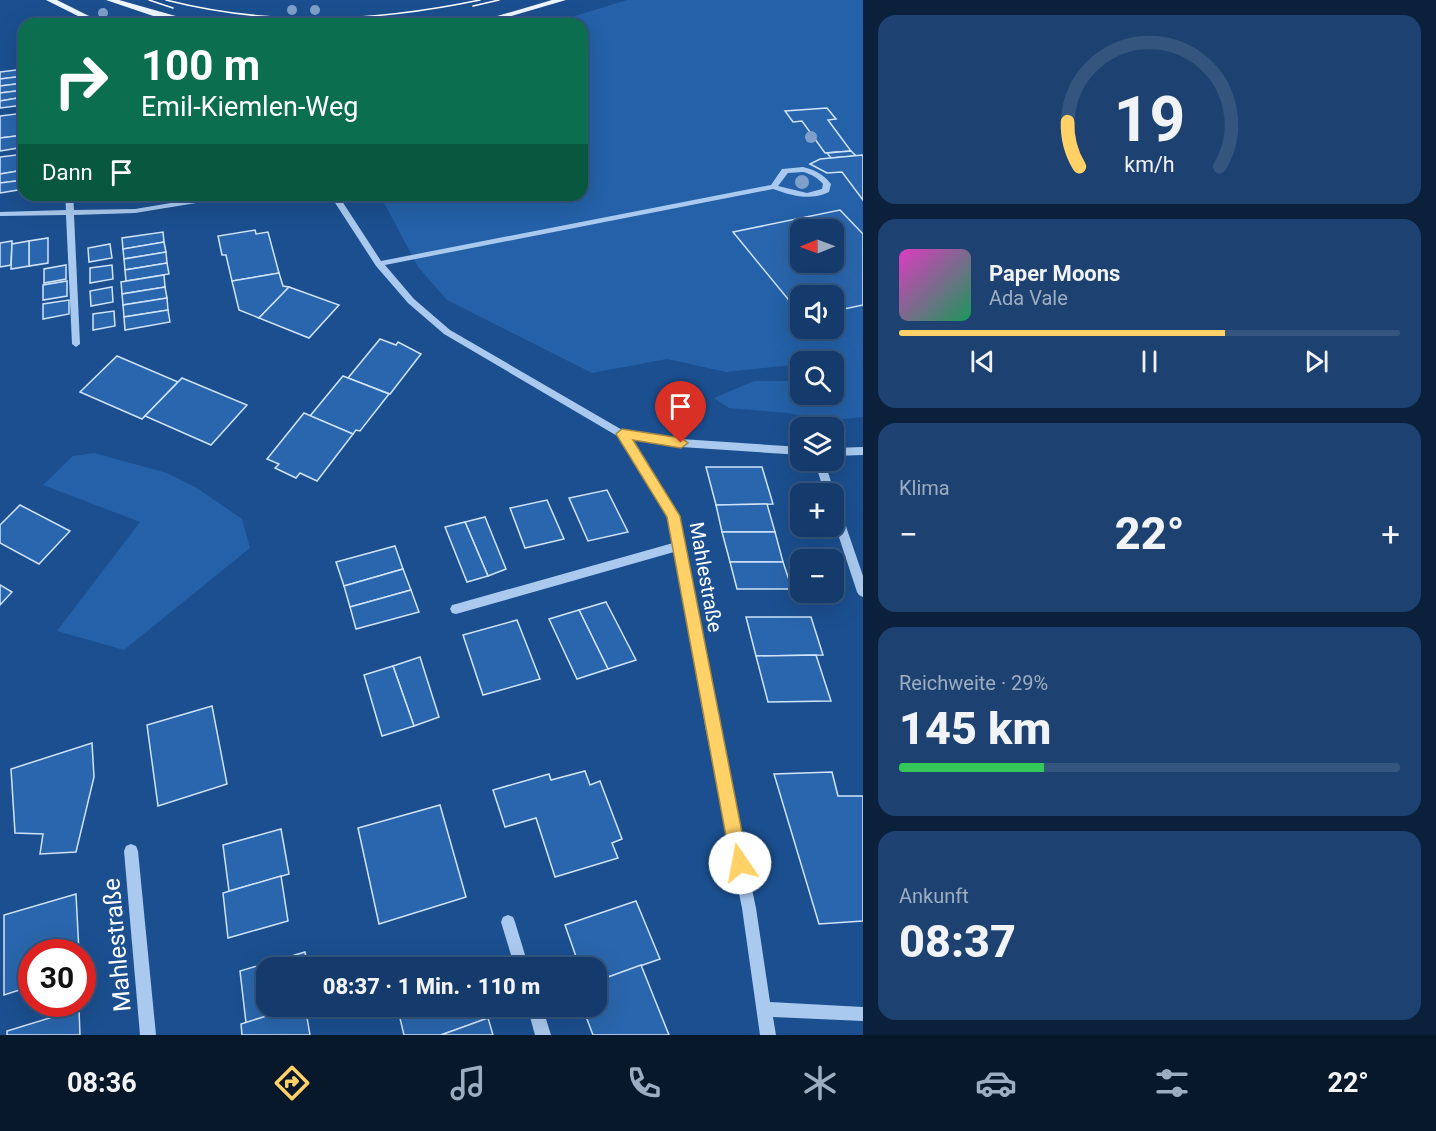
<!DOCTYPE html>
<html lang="de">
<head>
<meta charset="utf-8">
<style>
	body { margin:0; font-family:Roboto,sans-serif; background:#1d4271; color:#f1f3f6; height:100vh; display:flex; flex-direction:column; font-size:22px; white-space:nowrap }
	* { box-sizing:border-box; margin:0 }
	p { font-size:20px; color:#9dadc1 }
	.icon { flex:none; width:33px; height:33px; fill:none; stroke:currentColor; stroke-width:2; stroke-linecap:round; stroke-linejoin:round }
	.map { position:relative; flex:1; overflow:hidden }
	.drawer { display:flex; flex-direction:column; gap:15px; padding:15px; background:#0b203b; width:573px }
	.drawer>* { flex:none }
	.banner { position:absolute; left:18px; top:18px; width:570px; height:183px; border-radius:18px; box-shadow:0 6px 24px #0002,0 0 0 2px #33557e; background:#0b6e4f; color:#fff; overflow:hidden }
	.needle { width:39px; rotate:269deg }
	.controls { position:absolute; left:790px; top:219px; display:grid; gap:12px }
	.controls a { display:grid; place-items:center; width:54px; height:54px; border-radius:12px; background:#143b6b; box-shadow:0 6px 24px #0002,0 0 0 2px #33557e; font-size:30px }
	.speed { position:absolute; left:18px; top:939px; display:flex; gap:12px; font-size:30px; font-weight:700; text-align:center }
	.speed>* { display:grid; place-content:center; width:78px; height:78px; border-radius:50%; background:#143b6b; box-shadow:0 6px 24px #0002,0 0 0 2px #33557e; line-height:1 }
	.speed .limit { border:9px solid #d22; background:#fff; color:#111 }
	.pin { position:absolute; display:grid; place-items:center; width:51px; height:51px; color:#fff; margin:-62px -26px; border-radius:50% 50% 50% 0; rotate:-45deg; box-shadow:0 0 6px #0007 }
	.pin .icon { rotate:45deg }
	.me { position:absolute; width:66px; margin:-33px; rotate:348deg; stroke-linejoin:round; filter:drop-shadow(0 0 4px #0008) }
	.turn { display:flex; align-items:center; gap:21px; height:126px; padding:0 24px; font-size:27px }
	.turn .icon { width:78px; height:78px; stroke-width:2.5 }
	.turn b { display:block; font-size:42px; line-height:51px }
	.then { display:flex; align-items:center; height:57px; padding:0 24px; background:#0003; gap:12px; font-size:22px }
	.big { font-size:45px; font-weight:800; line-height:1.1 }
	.drawer .tile { flex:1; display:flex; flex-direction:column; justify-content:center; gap:9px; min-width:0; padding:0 21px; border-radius:18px; background:#1d4271 }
	.drawer .dial { align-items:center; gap:0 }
	.dial svg { height:156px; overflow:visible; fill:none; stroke:#33557e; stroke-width:7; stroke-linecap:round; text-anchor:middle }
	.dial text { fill:#f1f3f6; stroke:none }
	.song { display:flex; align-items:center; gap:18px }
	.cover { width:72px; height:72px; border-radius:9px; background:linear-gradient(135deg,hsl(310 70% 55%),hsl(150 70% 35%)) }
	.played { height:6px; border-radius:3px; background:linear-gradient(90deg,#ffd166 65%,#33557e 65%) }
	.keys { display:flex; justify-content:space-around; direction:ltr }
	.heat { display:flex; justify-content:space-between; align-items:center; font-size:33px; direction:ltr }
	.charge { height:9px; border-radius:4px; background:linear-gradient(90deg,#34c759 29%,#33557e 0) }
	.trip { position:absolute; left:256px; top:957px; width:351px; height:60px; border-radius:18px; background:#143b6b; box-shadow:0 6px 24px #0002,0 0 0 2px #33557e; font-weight:800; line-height:60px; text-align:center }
	.tab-bar { display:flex; height:96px; justify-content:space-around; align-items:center; background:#08182b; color:#9dadc1 }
	.tab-bar .icon { width:42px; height:42px }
	.tab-bar .selected { color:#ffd166 }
	.tab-bar b { font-size:27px; color:#f1f3f6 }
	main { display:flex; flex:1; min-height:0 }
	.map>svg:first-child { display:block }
	.green { fill:#2461a8; fill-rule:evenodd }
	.building { fill:#2a66ad; stroke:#cfe3fa; stroke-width:1.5; fill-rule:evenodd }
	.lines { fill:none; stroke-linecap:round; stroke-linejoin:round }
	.minor { fill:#a9c9ee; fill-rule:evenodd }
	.major { fill:#f0f6ff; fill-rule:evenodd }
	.tram { stroke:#fff; stroke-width:1.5 }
	.tree { fill:#7ea0ca }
	.route { fill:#ffd166; stroke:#a68842; stroke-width:1.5 }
	.labels { text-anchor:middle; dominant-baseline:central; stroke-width:6; stroke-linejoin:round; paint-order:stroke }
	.street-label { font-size:20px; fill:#fff; stroke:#1b4f8f }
	.near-street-label { font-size:24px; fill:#fff; stroke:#1b4f8f }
</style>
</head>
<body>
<main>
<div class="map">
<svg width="863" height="1035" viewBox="0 0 863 1035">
	<rect width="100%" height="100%" fill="#1b4f8f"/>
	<g class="green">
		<path d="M627 0H863V417L825 421 788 413 729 408 714 398 754 381H801V394H834V369L837 367 834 362H801V364L726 372 667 359 592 373 447 300 418 267 380 195H582V24H549ZM801 230H834V262H801ZM801 296H834V328H801Z"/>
		<polygon points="94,453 167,473 197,488 242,519 250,548 124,650 57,631 140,522 43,485 73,456"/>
	</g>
	<g class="building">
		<polygon points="24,69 24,76 0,79 0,72"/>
		<polygon points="24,76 24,83 0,86 0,79"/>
		<polygon points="24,83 24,90 0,93 0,86"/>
		<polygon points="24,90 24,97 0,101 0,93"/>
		<polygon points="24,97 24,105 0,108 0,101"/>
		<polygon points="827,108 836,119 828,120 851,151 825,153 802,121 793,122 785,111"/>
		<polygon points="24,113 24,135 0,138 0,116"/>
		<polygon points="24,135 24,147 0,151 0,138"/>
		<polygon points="851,151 856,156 831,158 827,153"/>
		<polygon points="24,154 24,170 0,174 0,157"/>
		<polygon points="863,155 863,200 842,172 827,173 810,164 820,159"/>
		<polygon points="24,170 24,180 0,183 0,174"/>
		<polygon points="24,180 24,189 0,193 0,183"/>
		<path d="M840 210 863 234V305L834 311V296H801V315L733 232ZM801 230H834V262H801Z"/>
		<polygon points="255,230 256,234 268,232 279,273 232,281 226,255 222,255 218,236"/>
		<polygon points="163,232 164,242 123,249 122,238"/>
		<polygon points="48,238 48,263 29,266 29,241"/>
		<polygon points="12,241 11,265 0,267 0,243"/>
		<polygon points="29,241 29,266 11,269 12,244"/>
		<polygon points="164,242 166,252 124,259 123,249"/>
		<polygon points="110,244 112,258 89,262 88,248"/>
		<polygon points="166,252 167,263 125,270 124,259"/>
		<polygon points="167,263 169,274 126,281 125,270"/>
		<polygon points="66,265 66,279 44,283 44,269"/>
		<polygon points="112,265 113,279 90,283 90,268"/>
		<polygon points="279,273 283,286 289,287 259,318 239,310 232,281"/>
		<polygon points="164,275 165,287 122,294 121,282"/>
		<polygon points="67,281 67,296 43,300 43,285"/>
		<polygon points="112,287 113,302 91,306 90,291"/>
		<polygon points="165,287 167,298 123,305 122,294"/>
		<polygon points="289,287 339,305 309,338 259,318"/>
		<polygon points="167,298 168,310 124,317 123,305"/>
		<polygon points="69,300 69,314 43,319 43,304"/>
		<polygon points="168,310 170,322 125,330 124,317"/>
		<polygon points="114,311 115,326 93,330 93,314"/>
		<polygon points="380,339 396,345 398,342 421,354 390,394 348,378"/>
		<polygon points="117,356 178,382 142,419 80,392"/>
		<polygon points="343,376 389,394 360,431 356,430 353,434 310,416"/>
		<polygon points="182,378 247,405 211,445 145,416"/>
		<polygon points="304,413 353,434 317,481 300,473 296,478 275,468 279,464 267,459"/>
		<polygon points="706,467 762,467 773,504 716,505"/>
		<polygon points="607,490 628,532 588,541 569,498"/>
		<polygon points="547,500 564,539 525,548 510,508"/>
		<polygon points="767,504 775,532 722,532 716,505"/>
		<polygon points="20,505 70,531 39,564 0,543 0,525"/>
		<polygon points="485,517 506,569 488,576 465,522"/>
		<polygon points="465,522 488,576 467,582 445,527"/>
		<polygon points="722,532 775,532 783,562 730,562"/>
		<polygon points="395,546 403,569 344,586 336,562"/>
		<polygon points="730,562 783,562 792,589 737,589"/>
		<polygon points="403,569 411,590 350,607 344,586"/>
		<polygon points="0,585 12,592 0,605"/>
		<polygon points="411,590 419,612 356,629 350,607"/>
		<polygon points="606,602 636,660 608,669 579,610"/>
		<polygon points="579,610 608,669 577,679 549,619"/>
		<polygon points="746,617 811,617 823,655 756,656"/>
		<polygon points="517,620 540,679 483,695 463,635"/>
		<polygon points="816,655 831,701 768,702 756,656"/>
		<polygon points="420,657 439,717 414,726 393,666"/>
		<polygon points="393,666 414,726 382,736 364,675"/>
		<polygon points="212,706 227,784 158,806 147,725"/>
		<polygon points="92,743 94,777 76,852 40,854 43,834 15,833 11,769"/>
		<polygon points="585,771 590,785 600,781 622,839 612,843 618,858 555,877 536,818 505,827 493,790 549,774 551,780"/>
		<polygon points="832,772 838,796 863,796 863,921 819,924 774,774"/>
		<polygon points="440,805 466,897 379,924 358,828"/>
		<polygon points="281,829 289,874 229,891 223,845"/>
		<polygon points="281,876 288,921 228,938 223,893"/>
		<polygon points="76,894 79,952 32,952 32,986 4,995 4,915"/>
		<polygon points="636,901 660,959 597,981 597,968 580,968 565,925"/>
		<polygon points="305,952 308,968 267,968 267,1006 298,1006 246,1023 240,971"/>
		<polygon points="641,965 669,1035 593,1035 582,1006 597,1006 597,981"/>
		<polygon points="298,1006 305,1006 310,1035 242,1035 241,1024"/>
		<polygon points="397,1006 485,1006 488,1018 441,1035 404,1035"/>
		<polygon points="79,1009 80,1035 7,1035 7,1031"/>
		<polygon points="488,1018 493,1035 441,1035"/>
	</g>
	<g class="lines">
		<g class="minor">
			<path d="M803 167C815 170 823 174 831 184L829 192C810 201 793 196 773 189L385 265 414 299 450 330 624 431 681 439 801 447V455L681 447 630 439 678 516 718 731 756 908 770 1002 863 1007V1021L773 1017 776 1035H760L742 908 706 731 674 552 456 614 452 613 450 609 452 605 456 604 673 543 668 517 619 437 444 334 408 303 376 266 330 195H338L381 261 771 185 782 169ZM803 172C811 174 818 178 823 184L822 189 807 193 778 186 788 173Z"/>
			<polygon points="65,195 73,195 74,210 135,209 219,195 237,195 233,197 135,213 74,215 80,344 76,347 72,344 66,215 0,216 0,212 66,210"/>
			<polygon points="863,447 863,455 834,456 834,448"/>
			<polygon points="814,460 824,460 835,494 834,496 834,494 825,494"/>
			<polygon points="834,502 838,503 839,506 863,576 863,597 859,595 857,592 834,522"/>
			<polygon points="131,844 136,846 138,851 156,1035 140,1035 124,851 126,846"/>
			<polygon points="508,915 513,917 515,922 529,968 515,968 501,922 503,917"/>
			<polygon points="527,1006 542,1006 551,1035 535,1035"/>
		</g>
		<g class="major">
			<polygon points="46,0 57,0 105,24 94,24"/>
			<polygon points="106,0 119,0 204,24 171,22"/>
			<polygon points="552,0 566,0 484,24 470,24"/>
		</g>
		<g class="tram">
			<polyline points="149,0 173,8"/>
			<path d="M166 0C272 27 374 22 480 0"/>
			<polyline points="473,6 499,0"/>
		</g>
	</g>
	<g class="tree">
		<circle cx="292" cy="10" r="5"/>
		<circle cx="315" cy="10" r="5"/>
		<circle cx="103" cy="13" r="5"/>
		<circle cx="811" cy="137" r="6"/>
		<circle cx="802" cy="182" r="7"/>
	</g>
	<polygon class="route" points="622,429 681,438 688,443 681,448 633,440 680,516 748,863 746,870 740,872 733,870 731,863 667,517 616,434"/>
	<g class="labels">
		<g class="street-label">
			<text transform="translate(706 577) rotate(80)">Mahlestraße</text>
		</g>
		<g class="near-street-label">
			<text transform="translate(117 945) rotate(-95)">Mahlestraße</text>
		</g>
	</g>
</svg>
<div class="controls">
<a><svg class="needle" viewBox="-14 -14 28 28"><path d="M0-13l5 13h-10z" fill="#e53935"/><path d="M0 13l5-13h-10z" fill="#9dadc1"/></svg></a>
<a><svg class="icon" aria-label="sound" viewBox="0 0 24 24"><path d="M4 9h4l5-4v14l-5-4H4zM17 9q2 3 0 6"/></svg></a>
<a><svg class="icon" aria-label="search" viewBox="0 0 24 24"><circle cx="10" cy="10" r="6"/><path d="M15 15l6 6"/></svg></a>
<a><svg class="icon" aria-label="layers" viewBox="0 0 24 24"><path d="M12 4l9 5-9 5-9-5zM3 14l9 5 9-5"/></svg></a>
<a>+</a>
<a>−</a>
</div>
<div class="speed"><div class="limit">30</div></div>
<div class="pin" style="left:681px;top:443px;background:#d93025"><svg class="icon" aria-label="arrive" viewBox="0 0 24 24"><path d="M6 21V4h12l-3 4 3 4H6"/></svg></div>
<svg class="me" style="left:740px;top:863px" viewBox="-20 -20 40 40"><circle r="19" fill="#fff"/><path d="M0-13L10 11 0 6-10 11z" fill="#ffd166"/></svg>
<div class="trip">08:37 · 1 Min. · 110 m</div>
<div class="banner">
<div class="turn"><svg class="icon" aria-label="right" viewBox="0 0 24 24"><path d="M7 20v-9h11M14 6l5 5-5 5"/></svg><div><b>100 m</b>Emil-Kiemlen-Weg</div></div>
<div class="then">Dann<svg class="icon" aria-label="arrive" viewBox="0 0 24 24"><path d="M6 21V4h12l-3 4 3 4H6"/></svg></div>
</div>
</div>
<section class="drawer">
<div class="tile dial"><svg viewBox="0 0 100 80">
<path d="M14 69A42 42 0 1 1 86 69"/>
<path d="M14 69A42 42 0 0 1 8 46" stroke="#ffd166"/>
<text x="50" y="56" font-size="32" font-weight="700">19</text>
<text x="50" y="72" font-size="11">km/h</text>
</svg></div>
<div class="tile">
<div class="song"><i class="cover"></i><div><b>Paper Moons</b><p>Ada Vale</p></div></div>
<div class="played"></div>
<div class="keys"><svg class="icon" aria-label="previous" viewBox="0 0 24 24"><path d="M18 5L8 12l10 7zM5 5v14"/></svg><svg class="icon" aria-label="pause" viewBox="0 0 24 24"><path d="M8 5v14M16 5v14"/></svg><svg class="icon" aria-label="next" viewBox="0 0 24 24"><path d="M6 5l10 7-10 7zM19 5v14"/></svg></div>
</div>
<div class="tile"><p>Klima</p>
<div class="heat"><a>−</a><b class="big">22°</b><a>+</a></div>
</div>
<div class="tile"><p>Reichweite · 29%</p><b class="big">145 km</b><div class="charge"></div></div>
<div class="tile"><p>Ankunft</p><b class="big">08:37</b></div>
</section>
</main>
<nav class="tab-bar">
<b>08:36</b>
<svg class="icon selected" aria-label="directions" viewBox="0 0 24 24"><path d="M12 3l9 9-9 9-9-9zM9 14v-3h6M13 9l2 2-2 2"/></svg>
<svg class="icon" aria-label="music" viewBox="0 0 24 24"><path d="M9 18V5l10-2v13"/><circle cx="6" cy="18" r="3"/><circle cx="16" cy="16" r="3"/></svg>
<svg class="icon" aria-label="phone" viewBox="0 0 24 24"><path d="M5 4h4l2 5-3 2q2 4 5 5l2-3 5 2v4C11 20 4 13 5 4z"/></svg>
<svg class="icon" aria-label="climate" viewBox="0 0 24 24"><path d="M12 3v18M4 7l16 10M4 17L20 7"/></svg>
<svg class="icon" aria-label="car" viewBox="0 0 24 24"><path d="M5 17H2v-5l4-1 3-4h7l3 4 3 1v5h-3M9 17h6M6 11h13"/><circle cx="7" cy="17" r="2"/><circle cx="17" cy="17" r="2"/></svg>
<svg class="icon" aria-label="filters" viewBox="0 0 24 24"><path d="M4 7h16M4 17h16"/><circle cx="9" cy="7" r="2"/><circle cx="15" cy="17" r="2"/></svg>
<b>22°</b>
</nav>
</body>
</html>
